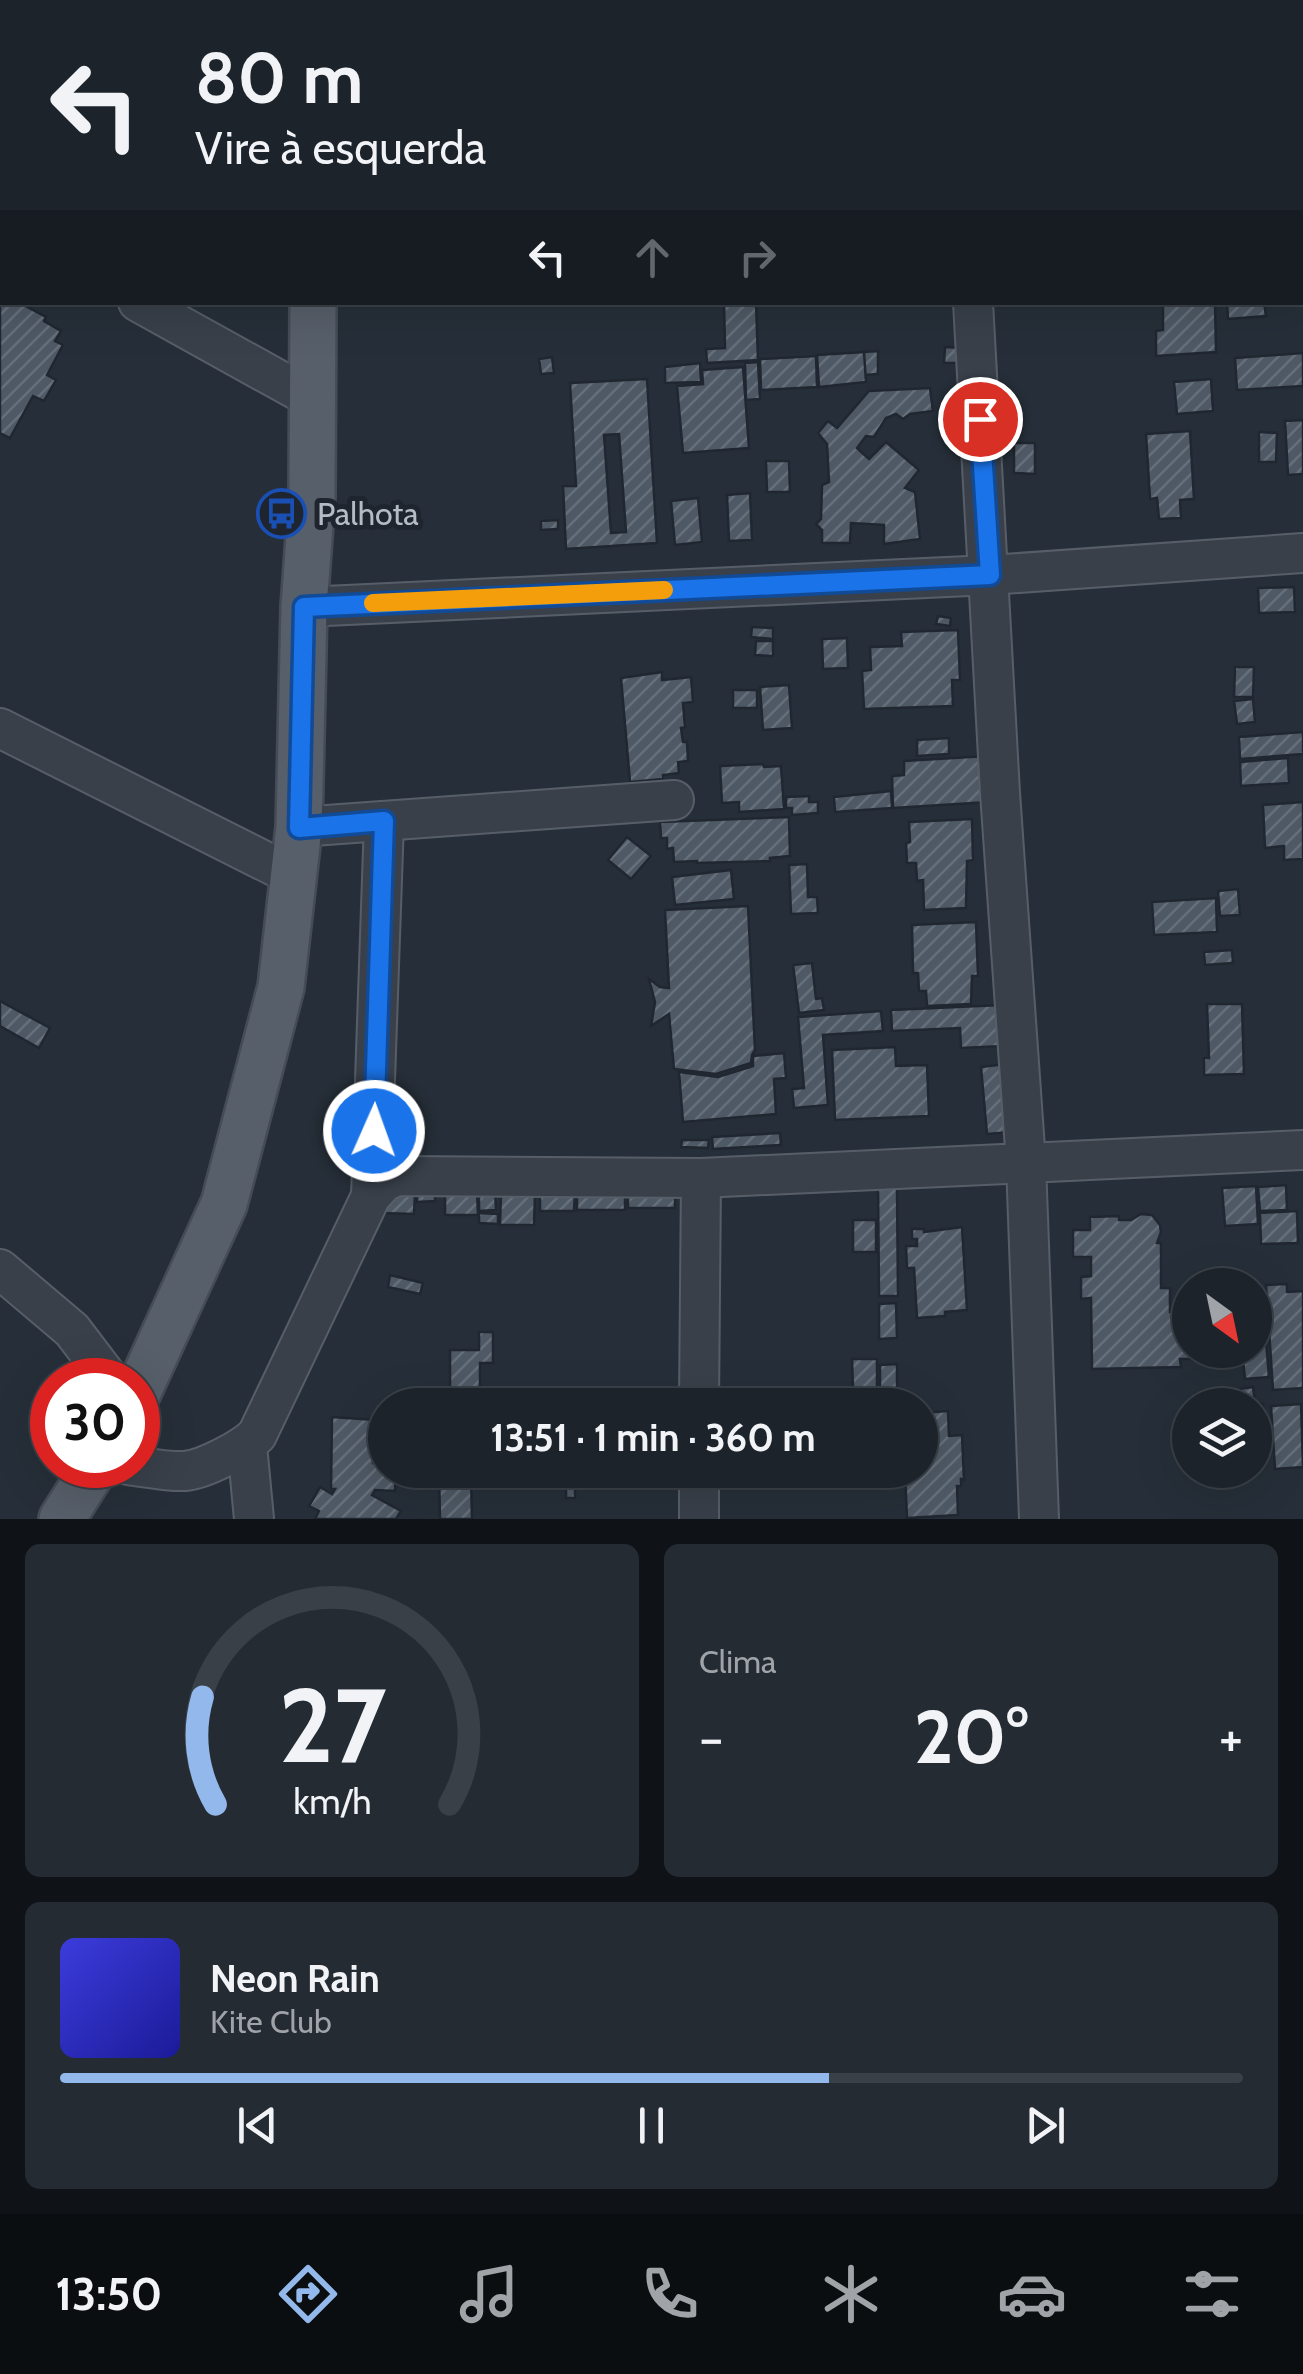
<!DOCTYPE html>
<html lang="pt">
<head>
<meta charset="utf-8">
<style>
	body { margin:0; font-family:Cabin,sans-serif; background:#252b33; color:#f1f3f6; height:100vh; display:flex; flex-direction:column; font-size:38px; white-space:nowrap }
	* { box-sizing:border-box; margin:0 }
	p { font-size:32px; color:#a0a4a9 }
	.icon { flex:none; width:55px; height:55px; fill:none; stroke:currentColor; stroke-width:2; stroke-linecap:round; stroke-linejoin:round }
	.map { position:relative; height:1519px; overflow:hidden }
	.sheet { display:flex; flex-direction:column; gap:25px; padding:25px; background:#0f1318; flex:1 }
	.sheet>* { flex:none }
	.hud { position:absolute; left:0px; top:0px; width:1305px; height:305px; box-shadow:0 10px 40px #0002,0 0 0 2px #3a4047; background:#1c232b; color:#f1f3f6; overflow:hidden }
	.needle { width:65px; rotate:147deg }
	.tools { position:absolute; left:1172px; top:1268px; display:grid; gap:20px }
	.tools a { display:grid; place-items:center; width:100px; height:100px; border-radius:50%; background:#1c232b; box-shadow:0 10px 40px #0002,0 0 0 2px #3a4047; font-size:50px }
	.speed { position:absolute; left:30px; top:1358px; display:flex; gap:20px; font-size:50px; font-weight:700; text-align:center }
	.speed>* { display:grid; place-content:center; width:130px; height:130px; border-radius:50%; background:#1c232b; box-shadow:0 10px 40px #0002,0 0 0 2px #3a4047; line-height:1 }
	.speed .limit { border:15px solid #d22; background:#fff; color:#111 }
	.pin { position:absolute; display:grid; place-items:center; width:85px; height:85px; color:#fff; margin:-42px; border:5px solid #fff; border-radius:50%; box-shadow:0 2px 10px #0007 }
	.me { position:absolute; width:110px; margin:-55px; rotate:2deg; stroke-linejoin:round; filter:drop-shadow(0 0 8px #0008) }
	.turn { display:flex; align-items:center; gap:35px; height:210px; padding:0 30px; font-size:45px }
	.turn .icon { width:130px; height:130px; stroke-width:2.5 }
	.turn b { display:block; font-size:70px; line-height:85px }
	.lanes { display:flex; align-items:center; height:95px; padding:0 30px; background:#0003; justify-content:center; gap:50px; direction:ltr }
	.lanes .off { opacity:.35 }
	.big { font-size:75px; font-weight:700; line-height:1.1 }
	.sheet .widget { flex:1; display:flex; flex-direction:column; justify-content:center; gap:15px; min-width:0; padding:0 35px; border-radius:15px; background:#252b33 }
	.sheet .dial { align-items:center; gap:0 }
	.dial svg { height:260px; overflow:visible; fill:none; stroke:#3a4047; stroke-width:7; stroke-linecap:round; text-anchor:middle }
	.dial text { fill:#f1f3f6; stroke:none }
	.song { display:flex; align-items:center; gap:30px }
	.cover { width:120px; height:120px; border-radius:15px; background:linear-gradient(135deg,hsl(240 70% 55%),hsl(240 70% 35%)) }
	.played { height:10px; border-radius:5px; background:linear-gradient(90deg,#93b8eb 65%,#3a4047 65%) }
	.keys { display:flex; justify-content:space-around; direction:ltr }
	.heat { display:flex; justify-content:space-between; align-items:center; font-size:55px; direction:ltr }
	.sheet .tiles { flex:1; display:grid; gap:25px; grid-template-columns:1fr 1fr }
	.widget:last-child { grid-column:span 2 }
	.trip { position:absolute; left:368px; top:1388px; width:570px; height:100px; border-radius:50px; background:#1c232b; box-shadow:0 10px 40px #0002,0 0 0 2px #3a4047; font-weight:700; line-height:100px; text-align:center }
	.tabs { display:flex; height:160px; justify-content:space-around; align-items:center; background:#0b0e11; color:#a0a4a9 }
	.tabs .icon { width:70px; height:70px }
	.tabs .active { color:#93b8eb }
	.tabs b { font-size:45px; color:#f1f3f6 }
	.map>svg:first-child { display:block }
	.building { fill:url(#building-hatch); stroke:#202731; stroke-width:2.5; fill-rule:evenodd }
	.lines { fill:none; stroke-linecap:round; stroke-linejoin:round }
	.minor-casing { stroke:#575e68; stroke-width:42 }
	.major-casing { stroke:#454c56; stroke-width:50 }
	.minor { stroke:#39404a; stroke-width:38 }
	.major { stroke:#575f6a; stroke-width:45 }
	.route-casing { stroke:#114b97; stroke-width:25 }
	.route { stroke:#1a73e8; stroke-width:18 }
	.slow { stroke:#f59e0b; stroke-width:18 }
	.labels { text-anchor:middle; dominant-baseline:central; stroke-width:10; stroke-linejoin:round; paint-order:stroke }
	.poi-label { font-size:32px; fill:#b4bbc5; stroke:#1e252f; text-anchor:start }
</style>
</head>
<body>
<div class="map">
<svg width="1303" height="1519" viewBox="0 0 1303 1519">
	<defs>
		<pattern id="building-hatch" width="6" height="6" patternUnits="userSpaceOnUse" patternTransform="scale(2.5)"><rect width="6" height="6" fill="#4e5965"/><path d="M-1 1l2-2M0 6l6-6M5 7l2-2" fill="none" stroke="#656f7a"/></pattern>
	</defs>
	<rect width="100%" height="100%" fill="#262f39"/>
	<g class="building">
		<polygon points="2,18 2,64 0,68 0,22"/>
		<polygon points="2,302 18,302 46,317 44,321 61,331 55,341 63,345 47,375 56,380 44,401 33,396 10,438 0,433 0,306"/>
		<polygon points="724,302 756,302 758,360 707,363 706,349 725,348"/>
		<polygon points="1163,302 1215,302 1216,352 1156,356 1156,331 1163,330"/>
		<polygon points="1227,302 1264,302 1266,316 1228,319"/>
		<polygon points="945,347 962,348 961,363 944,363"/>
		<polygon points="878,351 878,374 864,375 863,352"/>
		<polygon points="864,352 866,382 819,387 817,355"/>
		<polygon points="1303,353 1303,386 1237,390 1235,358"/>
		<polygon points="816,356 817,387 761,390 760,359"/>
		<polygon points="552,357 554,373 541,374 539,359"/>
		<polygon points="758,362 760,399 746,400 745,363"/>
		<polygon points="700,363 701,382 665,383 665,367"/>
		<polygon points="743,367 749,448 683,453 677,386 703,384 702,370"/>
		<path d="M647 379 657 543 566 549 563 486H576L570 383ZM619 434 626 532 611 533 604 435Z"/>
		<polygon points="1211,379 1213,411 1177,414 1174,382"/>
		<polygon points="930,388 933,411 910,414 903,419 896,414 886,418 874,437 866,436 857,448 869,459 886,442 919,470 905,488 915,492 920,539 884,544 884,525 851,523 850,543 822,543 822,530 816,524 821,519 822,485 829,482 827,444 818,433 828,421 837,428 869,391"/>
		<polygon points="1303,420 1303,474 1288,475 1285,421"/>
		<polygon points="1190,431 1194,499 1180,500 1181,518 1159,519 1157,498 1150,499 1146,434"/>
		<polygon points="1259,432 1277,433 1276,462 1259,462"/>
		<polygon points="1014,443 1035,443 1035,474 1014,473"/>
		<polygon points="766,461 789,461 790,492 767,492"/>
		<polygon points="750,493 752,540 729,541 727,495"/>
		<polygon points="698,498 702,542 675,545 671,501"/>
		<polygon points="558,520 558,529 541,530 541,521"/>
		<polygon points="1294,587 1295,612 1259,613 1258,588"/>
		<polygon points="938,616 951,618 950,626 936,624"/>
		<polygon points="752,627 773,628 773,639 751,637"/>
		<polygon points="958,630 960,680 952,680 953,706 864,709 862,671 871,670 870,647 902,646 901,632"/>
		<polygon points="847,638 848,668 823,669 822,639"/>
		<polygon points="756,641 773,641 773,656 755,655"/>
		<polygon points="1235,667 1254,667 1253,697 1234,697"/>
		<polygon points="662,672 662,680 691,677 693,702 683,703 685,727 681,728 683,742 687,742 688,761 678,762 679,773 663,775 663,779 630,782 621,678"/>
		<polygon points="789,685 792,728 763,730 760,687"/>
		<rect x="733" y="690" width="24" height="18"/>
		<polygon points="1253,699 1255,722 1237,724 1234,701"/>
		<polygon points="1303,732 1303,754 1240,759 1239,737"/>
		<polygon points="949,738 949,754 917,756 917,740"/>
		<polygon points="987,756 989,802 893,808 892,776 904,775 904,761"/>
		<polygon points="1288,758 1289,783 1241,786 1240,762"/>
		<polygon points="763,764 764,767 781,766 784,809 739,812 739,802 722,803 720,766"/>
		<polygon points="891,791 892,808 835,812 834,797"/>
		<polygon points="809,796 809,802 818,802 818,813 792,815 792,808 786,808 786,797"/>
		<polygon points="1303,802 1303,859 1284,860 1284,846 1265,848 1263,805"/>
		<polygon points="789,817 790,856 770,858 770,861 697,863 697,861 674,862 673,848 667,849 667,838 661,838 660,822"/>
		<polygon points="972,819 973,860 967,861 966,908 924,910 923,880 917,881 916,863 907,863 906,843 910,842 909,822"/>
		<polygon points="627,837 651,856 631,879 608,860"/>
		<polygon points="807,864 808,897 817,897 818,913 791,914 789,865"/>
		<polygon points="731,870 734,899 675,905 672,877"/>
		<polygon points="1238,889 1240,915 1220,916 1218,891"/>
		<polygon points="1216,898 1217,932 1154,935 1152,902"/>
		<polygon points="748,906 755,1050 752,1055 751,1063 716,1074 674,1069 669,1014 651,1026 655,1002 649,979 660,987 669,988 665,910"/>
		<polygon points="976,922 978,976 972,976 971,1004 927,1006 926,991 919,991 918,973 913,973 912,925"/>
		<polygon points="1232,950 1233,963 1205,965 1204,952"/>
		<polygon points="812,963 816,999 822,998 824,1010 799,1013 793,965"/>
		<polygon points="0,1001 50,1028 39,1048 0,1026"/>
		<polygon points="1207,1004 1242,1004 1244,1074 1204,1075 1204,1058 1209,1058"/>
		<polygon points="1002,1005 1003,1046 961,1048 960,1028 892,1031 891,1010"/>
		<polygon points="881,1011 883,1031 823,1035 828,1105 794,1108 792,1089 804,1088 798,1017"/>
		<polygon points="895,1047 896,1066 927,1065 929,1116 835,1120 832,1050"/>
		<polygon points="784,1053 786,1078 774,1079 776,1114 683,1122 679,1072 718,1077 753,1066 753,1056"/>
		<polygon points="1006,1064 1012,1132 987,1134 981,1067"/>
		<polygon points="780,1133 781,1145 713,1149 712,1137"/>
		<polygon points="682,1140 709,1140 708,1148 681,1147"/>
		<polygon points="1286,1185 1287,1210 1260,1211 1258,1187"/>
		<polygon points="1256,1186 1258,1224 1225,1226 1222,1188"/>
		<polygon points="878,1187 897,1187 898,1296 879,1296"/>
		<polygon points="540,1189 575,1190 574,1211 540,1211"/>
		<polygon points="625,1189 625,1210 577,1210 577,1190"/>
		<polygon points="479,1190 495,1190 496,1210 479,1211"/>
		<rect x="628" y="1190" width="47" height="18"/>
		<polygon points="383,1192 415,1193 414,1214 382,1213"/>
		<polygon points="435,1192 435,1201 417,1202 417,1193"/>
		<polygon points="445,1192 477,1192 478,1215 445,1215"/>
		<polygon points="501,1192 535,1193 534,1225 500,1225"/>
		<polygon points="1297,1211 1298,1243 1261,1244 1260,1213"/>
		<polygon points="479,1213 498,1214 498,1224 479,1223"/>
		<polygon points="1141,1214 1152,1215 1160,1225 1161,1232 1157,1243 1161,1243 1161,1288 1170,1288 1170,1312 1190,1312 1190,1350 1200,1350 1200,1359 1180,1359 1181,1367 1092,1369 1091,1298 1081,1299 1081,1277 1091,1276 1091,1257 1073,1257 1073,1230 1090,1230 1090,1217 1119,1216 1119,1220 1131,1220"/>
		<rect x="853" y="1220" width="23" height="32"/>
		<polygon points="962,1227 967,1310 945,1312 945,1316 917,1318 914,1268 907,1268 906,1246 917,1246 917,1239 912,1239 912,1229 924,1229 924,1232"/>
		<polygon points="390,1275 423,1283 420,1294 388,1287"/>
		<polygon points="1287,1284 1287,1292 1303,1291 1303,1388 1273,1390 1266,1285"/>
		<polygon points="896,1303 897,1338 879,1339 879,1304"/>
		<polygon points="1264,1317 1269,1377 1245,1379 1242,1350 1255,1350 1255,1318"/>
		<polygon points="479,1332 493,1332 493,1363 480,1363 480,1394 450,1394 450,1350 479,1350"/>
		<polygon points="852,1359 877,1359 877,1387 853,1388"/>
		<polygon points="897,1364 897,1391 880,1392 880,1365"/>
		<polygon points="1253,1387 1255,1401 1240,1402 1239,1389"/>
		<polygon points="591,1393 591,1405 507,1405 507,1397"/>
		<polygon points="895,1393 895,1405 880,1405 880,1394"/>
		<rect x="433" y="1396" width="47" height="9"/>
		<polygon points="485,1396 498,1396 497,1405 484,1405"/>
		<polygon points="1263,1404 1265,1427 1255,1428 1255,1405 1245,1405"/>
		<polygon points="1301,1404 1303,1467 1275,1469 1271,1406"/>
		<polygon points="948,1411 949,1436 962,1435 964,1480 961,1479 961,1486 957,1486 958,1515 907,1518 905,1472 902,1472 902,1470 920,1470 920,1413"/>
		<polygon points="332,1417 376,1420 373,1463 385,1463 385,1470 396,1470 395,1491 375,1490 372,1495 401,1511 396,1519 315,1519 319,1511 309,1506 320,1487 332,1494 335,1489 331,1489"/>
		<polygon points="439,1475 471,1475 472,1519 440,1519"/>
		<rect x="566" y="1486" width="9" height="12"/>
	</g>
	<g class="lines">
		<defs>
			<g id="minor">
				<polyline points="956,0 956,2"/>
				<polyline points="0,226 2,228"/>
				<polyline points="138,302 313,399"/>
				<polyline points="304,607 990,575 1303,553"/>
				<polyline points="0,728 294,876"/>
				<polyline points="299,827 674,800"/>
				<polyline points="371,1196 384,821"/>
				<polyline points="0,1269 72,1330 110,1380"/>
				<polyline points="699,1405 701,1178"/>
				<polyline points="247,1445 254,1519"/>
				<path d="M128 1465C147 1467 166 1472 185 1471 205 1469 243 1449 257 1435L371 1196 384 1182 397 1176 701 1178 1026 1163 1000 793 973 302"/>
				<polyline points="699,1519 699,1470"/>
				<polyline points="1039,1519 1026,1163 1303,1150"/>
			</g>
			<g id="major">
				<polyline points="312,0 312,2"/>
				<polyline points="138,1392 224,1204 281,987 299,827 304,607 312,496 313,302"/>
				<polyline points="62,1519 96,1465"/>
			</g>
		</defs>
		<use href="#minor" class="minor-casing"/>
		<use href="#major" class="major-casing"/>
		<use href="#minor" class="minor"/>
		<use href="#major" class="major"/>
	</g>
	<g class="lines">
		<defs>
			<polyline id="route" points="374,1131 384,821 299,828 304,607 990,575 980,419"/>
		</defs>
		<use href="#route" class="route-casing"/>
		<use href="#route" class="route"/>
		<polyline class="slow" points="373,603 664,590"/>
	</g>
	<defs>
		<symbol id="bus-ring" viewBox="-11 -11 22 22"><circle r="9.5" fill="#1e252f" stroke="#1a4fb4" stroke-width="1.5"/><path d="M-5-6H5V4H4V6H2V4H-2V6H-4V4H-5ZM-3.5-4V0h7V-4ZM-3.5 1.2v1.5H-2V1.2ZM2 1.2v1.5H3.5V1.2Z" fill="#1a4fb4"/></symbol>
	</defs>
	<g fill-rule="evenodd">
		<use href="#bus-ring" x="254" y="486" width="55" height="55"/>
	</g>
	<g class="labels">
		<g class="poi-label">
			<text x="317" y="513">Palhota</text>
		</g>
	</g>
</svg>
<div class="tools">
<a><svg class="needle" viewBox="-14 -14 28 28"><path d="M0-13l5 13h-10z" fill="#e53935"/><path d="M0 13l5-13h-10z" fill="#a0a4a9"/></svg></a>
<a><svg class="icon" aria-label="layers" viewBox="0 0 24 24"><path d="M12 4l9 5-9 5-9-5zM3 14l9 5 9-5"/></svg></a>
</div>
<div class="speed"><div class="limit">30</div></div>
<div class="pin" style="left:980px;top:419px;background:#d93025"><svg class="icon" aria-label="arrive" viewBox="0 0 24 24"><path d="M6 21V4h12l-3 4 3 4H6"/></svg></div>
<svg class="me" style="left:374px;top:1131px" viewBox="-20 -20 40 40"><circle r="17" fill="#1a73e8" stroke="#fff" stroke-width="3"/><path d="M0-11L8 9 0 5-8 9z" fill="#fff"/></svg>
<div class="trip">13:51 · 1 min · 360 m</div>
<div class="hud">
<div class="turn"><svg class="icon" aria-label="left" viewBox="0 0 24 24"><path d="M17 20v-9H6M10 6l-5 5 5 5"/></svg><div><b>80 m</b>Vire à esquerda</div></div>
<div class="lanes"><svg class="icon" aria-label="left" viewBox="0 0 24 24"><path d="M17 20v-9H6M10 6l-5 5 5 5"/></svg><svg class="icon off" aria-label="ahead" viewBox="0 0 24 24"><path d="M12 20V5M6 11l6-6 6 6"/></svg><svg class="icon off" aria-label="right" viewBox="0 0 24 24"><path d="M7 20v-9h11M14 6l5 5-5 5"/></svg></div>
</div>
</div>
<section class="sheet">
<div class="tiles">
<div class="widget dial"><svg viewBox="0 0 100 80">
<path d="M14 69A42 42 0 1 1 86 69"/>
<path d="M14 69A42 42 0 0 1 10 36" stroke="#93b8eb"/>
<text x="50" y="56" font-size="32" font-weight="700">27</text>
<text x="50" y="72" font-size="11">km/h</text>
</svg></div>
<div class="widget"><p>Clima</p>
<div class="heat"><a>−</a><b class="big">20°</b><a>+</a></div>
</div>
<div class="widget">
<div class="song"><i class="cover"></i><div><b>Neon Rain</b><p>Kite Club</p></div></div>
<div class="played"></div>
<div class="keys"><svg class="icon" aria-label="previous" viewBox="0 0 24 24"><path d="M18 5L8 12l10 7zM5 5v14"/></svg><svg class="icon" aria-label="pause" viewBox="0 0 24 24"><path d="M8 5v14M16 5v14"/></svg><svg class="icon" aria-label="next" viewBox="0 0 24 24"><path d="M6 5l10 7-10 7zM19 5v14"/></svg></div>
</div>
</div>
</section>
<nav class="tabs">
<b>13:50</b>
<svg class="icon active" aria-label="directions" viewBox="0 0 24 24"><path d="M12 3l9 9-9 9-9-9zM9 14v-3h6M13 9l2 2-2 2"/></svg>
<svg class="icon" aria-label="music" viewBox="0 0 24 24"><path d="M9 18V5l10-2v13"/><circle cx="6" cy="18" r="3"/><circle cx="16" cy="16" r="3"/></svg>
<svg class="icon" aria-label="phone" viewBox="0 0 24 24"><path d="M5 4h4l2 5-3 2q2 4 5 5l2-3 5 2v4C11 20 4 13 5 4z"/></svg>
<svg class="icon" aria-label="climate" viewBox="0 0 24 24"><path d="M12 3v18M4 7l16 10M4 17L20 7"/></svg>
<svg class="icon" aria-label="car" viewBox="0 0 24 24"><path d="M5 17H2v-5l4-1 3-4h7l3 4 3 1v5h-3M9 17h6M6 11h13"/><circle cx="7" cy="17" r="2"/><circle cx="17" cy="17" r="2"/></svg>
<svg class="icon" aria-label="filters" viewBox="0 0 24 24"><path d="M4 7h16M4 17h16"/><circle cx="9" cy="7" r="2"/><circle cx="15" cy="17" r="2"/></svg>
</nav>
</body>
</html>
